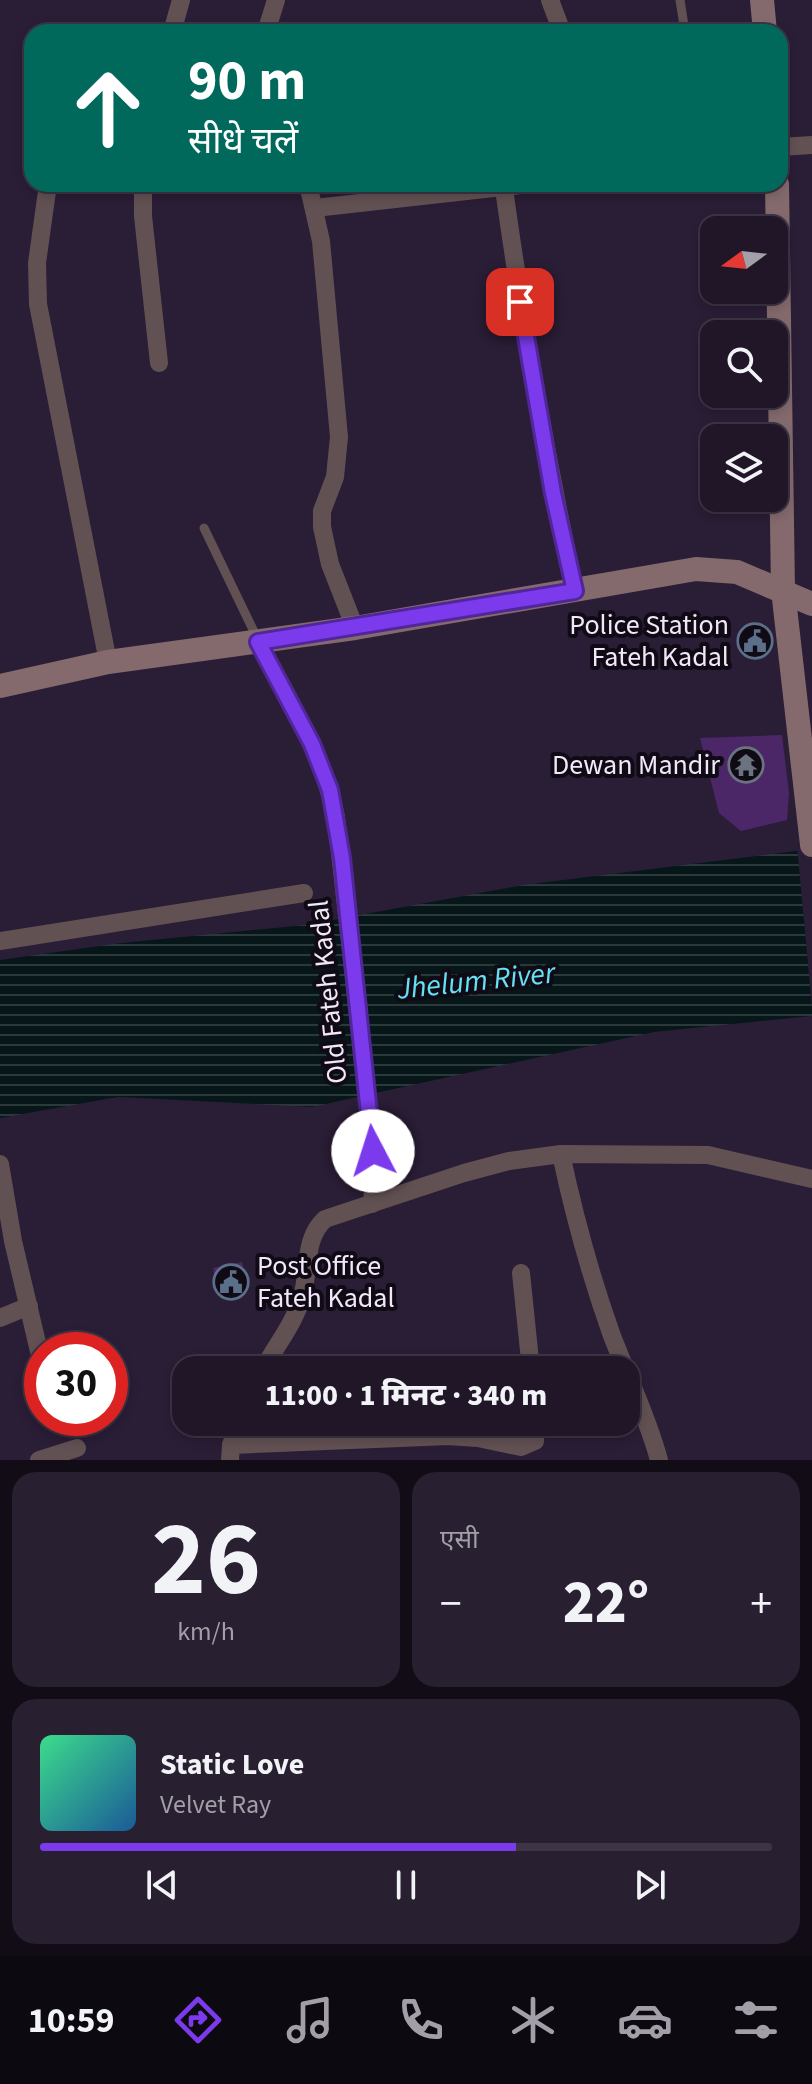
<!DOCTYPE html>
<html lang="hi">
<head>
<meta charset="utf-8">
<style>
	body { margin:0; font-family:"Source Sans 3","Noto Sans Devanagari",sans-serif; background:#281f30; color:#f1f3f6; height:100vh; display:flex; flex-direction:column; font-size:30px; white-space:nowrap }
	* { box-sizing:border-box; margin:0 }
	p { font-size:26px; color:#a29fa8 }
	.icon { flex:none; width:44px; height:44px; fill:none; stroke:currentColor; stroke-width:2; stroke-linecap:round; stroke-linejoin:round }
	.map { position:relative; height:1460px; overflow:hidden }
	.panel { display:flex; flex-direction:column; gap:12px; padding:12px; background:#120c16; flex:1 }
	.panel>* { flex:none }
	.top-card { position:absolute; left:24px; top:24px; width:764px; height:168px; border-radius:24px; box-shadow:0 4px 12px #0003,0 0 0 2px #3d3545; background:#00695c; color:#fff; overflow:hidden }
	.needle { width:52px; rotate:255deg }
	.buttons { position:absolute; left:700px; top:216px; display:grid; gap:16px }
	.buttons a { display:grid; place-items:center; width:88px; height:88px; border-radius:16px; background:#201628; box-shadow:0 4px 12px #0003,0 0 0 2px #3d3545; font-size:40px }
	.speed { position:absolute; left:24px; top:1332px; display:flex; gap:16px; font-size:40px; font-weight:700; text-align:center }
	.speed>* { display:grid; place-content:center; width:104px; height:104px; border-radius:50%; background:#201628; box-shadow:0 4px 12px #0003,0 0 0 2px #3d3545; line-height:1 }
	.speed .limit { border:12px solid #d22; background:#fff; color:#111 }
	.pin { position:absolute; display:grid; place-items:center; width:68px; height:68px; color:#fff; margin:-34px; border-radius:16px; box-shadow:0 4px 12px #0006 }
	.me { position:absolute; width:88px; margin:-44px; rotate:355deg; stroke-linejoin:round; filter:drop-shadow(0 0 6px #0008) }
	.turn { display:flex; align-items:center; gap:28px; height:168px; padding:0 32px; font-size:36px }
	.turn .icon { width:104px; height:104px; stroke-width:2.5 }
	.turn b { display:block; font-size:56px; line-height:68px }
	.big { font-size:60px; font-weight:800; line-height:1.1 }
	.panel .widget { flex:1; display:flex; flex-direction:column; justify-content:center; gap:12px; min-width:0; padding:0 28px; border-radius:24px; background:#281f30 }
	.panel .dial { align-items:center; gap:0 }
	.dial b { font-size:104px; line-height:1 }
	.song { display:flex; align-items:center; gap:24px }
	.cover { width:96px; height:96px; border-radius:12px; background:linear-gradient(135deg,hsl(150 70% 55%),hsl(210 70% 35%)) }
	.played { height:8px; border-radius:4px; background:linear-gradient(90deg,#7c3aed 65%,#3d3545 65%) }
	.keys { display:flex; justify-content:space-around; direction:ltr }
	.heat { display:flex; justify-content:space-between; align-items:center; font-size:44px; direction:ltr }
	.panel .tiles { flex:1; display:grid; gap:12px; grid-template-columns:1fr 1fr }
	.widget:last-child { grid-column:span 2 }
	.trip { position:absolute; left:172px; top:1356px; width:468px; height:80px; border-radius:24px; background:#201628; box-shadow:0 4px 12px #0003,0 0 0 2px #3d3545; font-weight:800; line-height:80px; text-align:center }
	.tabs { display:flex; height:128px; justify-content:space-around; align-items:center; background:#0d0910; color:#a29fa8 }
	.tabs .icon { width:56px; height:56px }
	.tabs .active { color:#7c3aed }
	.tabs b { font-size:36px; color:#f1f3f6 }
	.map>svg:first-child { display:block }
	.water { fill:url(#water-rules) }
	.pier { fill:#2a1d36 }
	.building { fill:#4c2768 }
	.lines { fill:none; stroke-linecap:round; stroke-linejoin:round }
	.lane { stroke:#625153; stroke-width:9 }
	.street { stroke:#625153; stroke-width:18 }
	.secondary { stroke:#846a6d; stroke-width:24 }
	.route-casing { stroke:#51269a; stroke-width:20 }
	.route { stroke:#7c3aed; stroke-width:14 }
	.labels { text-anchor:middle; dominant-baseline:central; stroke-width:8; stroke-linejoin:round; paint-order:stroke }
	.poi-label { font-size:28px; fill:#f0e7f9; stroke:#100a15; text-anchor:end }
	.street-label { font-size:28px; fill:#f0e7f9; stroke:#100a15 }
	.water-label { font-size:30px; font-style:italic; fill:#63e2f5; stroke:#100a15 }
</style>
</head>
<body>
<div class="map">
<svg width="812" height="1460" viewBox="0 0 812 1460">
	<defs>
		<pattern id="water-rules" width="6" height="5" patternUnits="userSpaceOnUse" patternTransform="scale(2)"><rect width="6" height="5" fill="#071719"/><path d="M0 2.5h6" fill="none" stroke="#2b393b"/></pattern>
	</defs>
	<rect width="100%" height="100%" fill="#2a1d36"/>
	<polygon class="water" points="812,849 812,1016 654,1032 312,1107 118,1097 0,1118 0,960 121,943 305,925 523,885"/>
	<polygon class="pier" points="803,845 812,845 812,1007 797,846"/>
	<g class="building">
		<polygon points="32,115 32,169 25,170 24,116"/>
		<polygon points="782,735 789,793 787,820 741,831 719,813 700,738"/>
		<polygon points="242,1262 247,1289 218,1295 213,1268"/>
	</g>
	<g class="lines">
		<g class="lane">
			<polyline points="680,0 685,32"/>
			<polyline points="204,528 258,640"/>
		</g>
		<g class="street">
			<polyline points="550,0 559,24"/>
			<polyline points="172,32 181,0"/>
			<polyline points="266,32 276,0"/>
			<polyline points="780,147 812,145"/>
			<polyline points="48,184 37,263 38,304 108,662"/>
			<polyline points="143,184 143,216 159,363"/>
			<polyline points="308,184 321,241 339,437 335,477 322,511 322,527 330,564 355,628"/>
			<path d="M504 189C523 324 546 458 575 591"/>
			<polyline points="315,208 530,184"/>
			<path d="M258 642C289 699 322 754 336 817L370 1120 374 1177 372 1204"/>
			<polyline points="0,941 304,893"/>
			<path d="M561 1154C574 1215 590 1274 611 1333 627 1376 647 1415 659 1460"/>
			<polyline points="0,1164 13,1241 42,1364"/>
			<polyline points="521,1273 531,1370"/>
			<polyline points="0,1318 29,1306"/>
			<path d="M263 1370C276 1345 294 1324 302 1297 310 1270 303 1239 325 1219L464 1173 509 1161 561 1154 708 1155 812 1179"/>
			<polyline points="231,1445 448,1436 478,1438 521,1447 535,1441 536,1422"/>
			<polyline points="39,1460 77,1448"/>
			<polyline points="230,1460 231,1445 239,1422"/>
		</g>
		<g class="secondary">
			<polyline points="762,0 765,32"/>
			<polyline points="777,184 783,590 812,845"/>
			<polyline points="0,686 108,662 355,628 696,569 737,572 812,604"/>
		</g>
	</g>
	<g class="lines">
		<defs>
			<polyline id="route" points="373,1151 342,858 330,790 312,744 258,642 575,591 553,493 520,302"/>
		</defs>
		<use href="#route" class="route-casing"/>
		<use href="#route" class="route"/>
	</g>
	<defs>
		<symbol id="civic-ring" viewBox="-11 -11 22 22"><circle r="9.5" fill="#100a15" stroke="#5c6f8a" stroke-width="1.5"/><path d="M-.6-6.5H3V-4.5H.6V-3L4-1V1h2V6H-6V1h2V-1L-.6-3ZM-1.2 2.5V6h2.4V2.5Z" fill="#5c6f8a"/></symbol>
		<symbol id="temple-ring" viewBox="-11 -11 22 22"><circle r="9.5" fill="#100a15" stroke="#6b7280" stroke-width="1.5"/><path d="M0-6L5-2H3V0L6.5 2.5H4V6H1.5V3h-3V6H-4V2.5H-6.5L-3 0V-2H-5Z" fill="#6b7280"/></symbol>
	</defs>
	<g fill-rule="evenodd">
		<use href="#civic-ring" x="735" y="621" width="40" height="40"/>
		<use href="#temple-ring" x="726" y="745" width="40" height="40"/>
		<use href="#civic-ring" x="211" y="1262" width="40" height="40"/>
	</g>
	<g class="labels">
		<g class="poi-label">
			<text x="729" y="625">Police Station<tspan x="729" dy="32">Fateh Kadal</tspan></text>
			<text x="720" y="765">Dewan Mandir</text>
			<text x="257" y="1266" text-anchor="start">Post Office<tspan x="257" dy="32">Fateh Kadal</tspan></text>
		</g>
		<g class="street-label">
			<text transform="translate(328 992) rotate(-96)">Old Fateh Kadal</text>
		</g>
		<g class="water-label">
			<text transform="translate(476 981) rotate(-6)">Jhelum River</text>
		</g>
	</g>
</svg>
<div class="buttons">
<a><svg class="needle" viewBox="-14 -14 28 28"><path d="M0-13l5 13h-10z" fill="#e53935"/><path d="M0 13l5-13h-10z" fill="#a29fa8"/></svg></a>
<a><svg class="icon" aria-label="search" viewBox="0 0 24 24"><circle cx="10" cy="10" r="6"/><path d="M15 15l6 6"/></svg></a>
<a><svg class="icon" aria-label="layers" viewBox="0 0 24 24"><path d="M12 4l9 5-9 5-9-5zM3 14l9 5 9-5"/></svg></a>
</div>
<div class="speed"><div class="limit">30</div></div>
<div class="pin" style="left:520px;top:302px;background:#d93025"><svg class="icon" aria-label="arrive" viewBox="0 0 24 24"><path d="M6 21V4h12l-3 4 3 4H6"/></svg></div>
<svg class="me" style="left:373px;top:1151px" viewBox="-20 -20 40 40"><circle r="19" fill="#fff"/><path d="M0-13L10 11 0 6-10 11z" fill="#7c3aed"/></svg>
<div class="trip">11:00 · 1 मिनट · 340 m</div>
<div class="top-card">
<div class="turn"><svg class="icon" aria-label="ahead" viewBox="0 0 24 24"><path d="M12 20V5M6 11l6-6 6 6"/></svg><div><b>90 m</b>सीधे चलें</div></div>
</div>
</div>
<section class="panel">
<div class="tiles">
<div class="widget dial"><b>26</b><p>km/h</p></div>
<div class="widget"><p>एसी</p>
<div class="heat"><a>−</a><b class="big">22°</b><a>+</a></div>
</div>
<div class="widget">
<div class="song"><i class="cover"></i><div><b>Static Love</b><p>Velvet Ray</p></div></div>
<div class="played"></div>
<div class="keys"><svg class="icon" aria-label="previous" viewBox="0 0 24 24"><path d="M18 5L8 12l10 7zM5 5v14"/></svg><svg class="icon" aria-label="pause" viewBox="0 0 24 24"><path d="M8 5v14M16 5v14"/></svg><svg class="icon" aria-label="next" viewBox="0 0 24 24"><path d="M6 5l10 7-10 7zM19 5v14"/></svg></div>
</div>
</div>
</section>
<nav class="tabs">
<b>10:59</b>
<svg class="icon active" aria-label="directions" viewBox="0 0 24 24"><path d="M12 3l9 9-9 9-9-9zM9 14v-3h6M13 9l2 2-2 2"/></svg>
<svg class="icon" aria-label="music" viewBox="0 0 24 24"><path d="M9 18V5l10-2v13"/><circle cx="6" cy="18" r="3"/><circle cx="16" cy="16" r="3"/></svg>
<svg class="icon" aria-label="phone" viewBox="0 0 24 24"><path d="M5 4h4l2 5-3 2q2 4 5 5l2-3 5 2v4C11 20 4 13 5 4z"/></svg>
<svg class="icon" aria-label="climate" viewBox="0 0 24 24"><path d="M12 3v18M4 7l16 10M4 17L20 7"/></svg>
<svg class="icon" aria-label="car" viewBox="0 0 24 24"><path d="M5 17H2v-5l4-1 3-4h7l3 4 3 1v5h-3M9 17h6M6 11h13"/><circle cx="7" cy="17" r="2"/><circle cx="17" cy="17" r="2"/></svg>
<svg class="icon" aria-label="filters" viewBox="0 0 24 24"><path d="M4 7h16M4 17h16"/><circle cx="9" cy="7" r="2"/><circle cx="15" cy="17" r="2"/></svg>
</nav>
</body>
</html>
